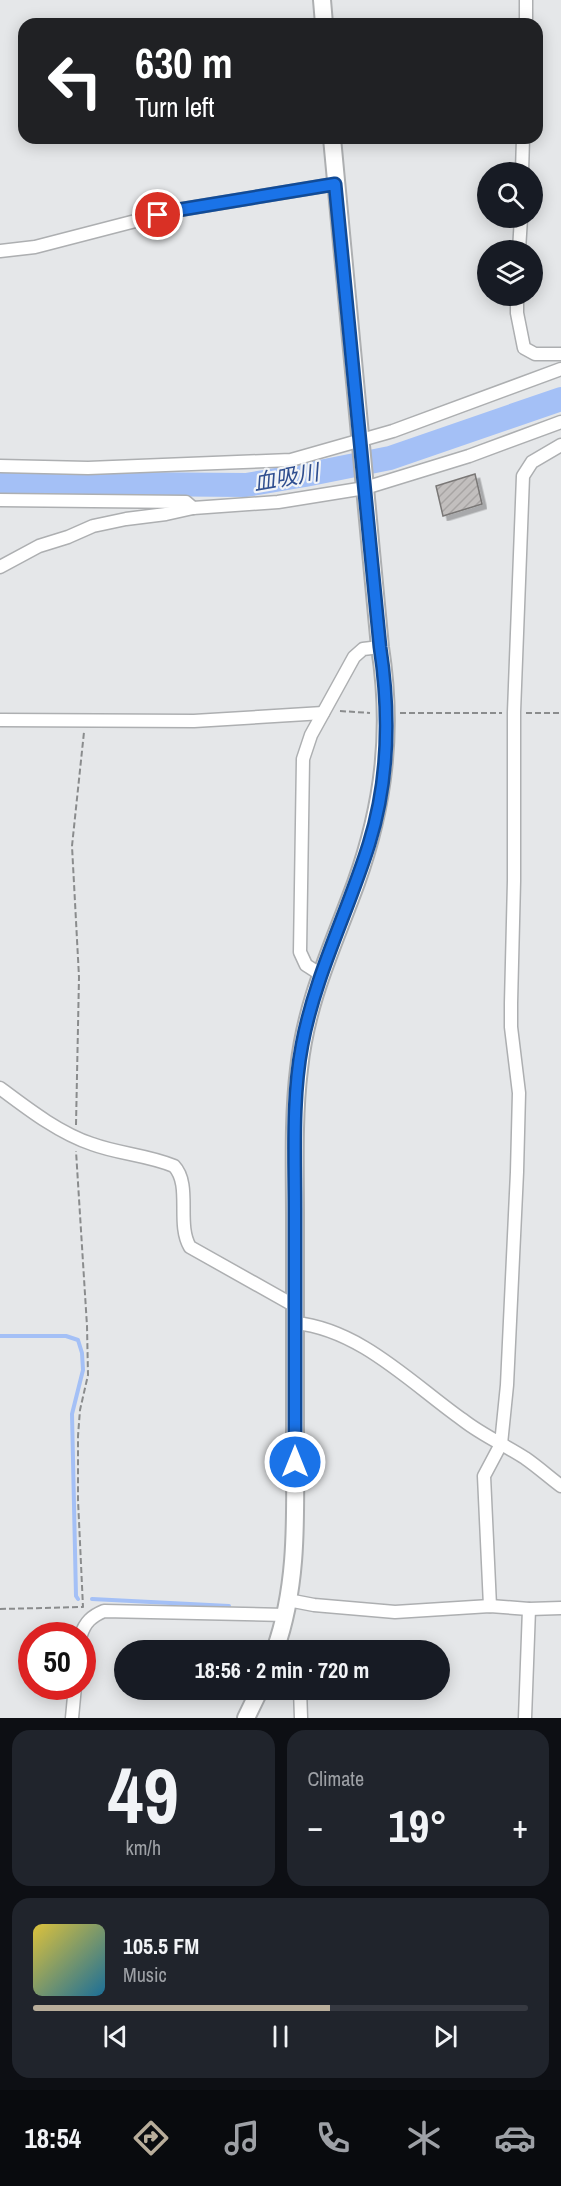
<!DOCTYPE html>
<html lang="en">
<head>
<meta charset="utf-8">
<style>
	body { margin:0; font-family:"Archivo Narrow","Noto Sans JP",sans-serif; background:#20242c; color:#f1f3f6; height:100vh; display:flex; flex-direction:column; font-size:22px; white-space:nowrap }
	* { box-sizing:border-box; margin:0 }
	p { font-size:20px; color:#9ea1a6 }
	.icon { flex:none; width:33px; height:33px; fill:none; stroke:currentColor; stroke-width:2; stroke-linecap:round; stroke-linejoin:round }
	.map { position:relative; height:1718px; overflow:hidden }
	.panel { display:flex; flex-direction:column; gap:12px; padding:12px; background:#0d0f14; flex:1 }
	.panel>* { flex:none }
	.guide { position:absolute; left:18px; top:18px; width:525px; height:126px; border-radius:18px; box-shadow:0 3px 15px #0003; background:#202124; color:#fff; overflow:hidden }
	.controls { position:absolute; left:477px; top:162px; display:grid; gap:12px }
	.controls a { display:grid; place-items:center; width:66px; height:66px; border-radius:50%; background:#171b24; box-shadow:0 3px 15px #0003; font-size:30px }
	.speed { position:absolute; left:18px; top:1622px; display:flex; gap:12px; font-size:30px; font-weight:700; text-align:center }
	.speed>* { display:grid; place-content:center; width:78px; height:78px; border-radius:50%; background:#171b24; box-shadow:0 3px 15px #0003; line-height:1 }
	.speed .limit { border:9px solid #d22; background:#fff; color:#111 }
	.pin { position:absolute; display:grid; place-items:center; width:51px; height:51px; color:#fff; margin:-26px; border:3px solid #fff; border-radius:50%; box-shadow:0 2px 6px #0007 }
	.me { position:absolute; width:66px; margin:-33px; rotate:0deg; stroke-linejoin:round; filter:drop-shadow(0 0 4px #0008) }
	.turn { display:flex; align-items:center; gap:21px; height:126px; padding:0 18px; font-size:27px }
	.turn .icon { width:78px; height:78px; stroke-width:2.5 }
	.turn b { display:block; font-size:42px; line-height:51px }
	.big { font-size:45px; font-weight:700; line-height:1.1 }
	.panel .tile { flex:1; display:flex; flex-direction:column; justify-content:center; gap:9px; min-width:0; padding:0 21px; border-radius:18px; background:#20242c }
	.panel .dial { align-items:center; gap:0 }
	.dial b { font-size:78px; line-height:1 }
	.song { display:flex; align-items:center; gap:18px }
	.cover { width:72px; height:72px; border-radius:9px; background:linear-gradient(135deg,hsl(50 70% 55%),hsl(200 70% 35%)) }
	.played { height:6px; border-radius:3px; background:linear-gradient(90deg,#b8ad9a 60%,#363941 60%) }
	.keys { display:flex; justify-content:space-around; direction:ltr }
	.heat { display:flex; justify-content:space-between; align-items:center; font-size:33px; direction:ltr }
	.panel .tiles { flex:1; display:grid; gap:12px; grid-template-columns:1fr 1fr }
	.tile:last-child { grid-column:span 2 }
	.trip { position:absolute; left:114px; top:1640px; width:336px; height:60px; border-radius:30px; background:#171b24; box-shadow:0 3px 15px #0003; font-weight:700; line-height:60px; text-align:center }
	.dock { display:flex; height:96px; justify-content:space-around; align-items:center; background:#090b0e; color:#9ea1a6 }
	.dock .icon { width:42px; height:42px }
	.dock .on { color:#b8ad9a }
	.dock b { font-size:27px; color:#f1f3f6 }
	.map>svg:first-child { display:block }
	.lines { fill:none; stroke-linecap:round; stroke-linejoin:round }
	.stream { stroke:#a4c0f6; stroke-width:4 }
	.river { stroke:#a4c0f6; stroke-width:24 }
	.building { fill:url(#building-hatch); stroke:#797776; stroke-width:1.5; filter:url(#shadow) }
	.street-casing { stroke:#adafb1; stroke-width:15 }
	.secondary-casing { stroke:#adafb1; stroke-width:20 }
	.path { stroke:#8a8c8d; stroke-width:2; stroke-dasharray:6 3; stroke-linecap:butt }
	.street { stroke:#fff; stroke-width:12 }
	.secondary { stroke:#fff; stroke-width:16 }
	.route-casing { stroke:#114b97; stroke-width:15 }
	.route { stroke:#1a73e8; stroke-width:10 }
	.labels { text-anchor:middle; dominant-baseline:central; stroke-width:4.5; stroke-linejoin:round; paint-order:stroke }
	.water-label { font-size:22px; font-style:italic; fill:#2f4e8f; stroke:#f2f4f6 }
</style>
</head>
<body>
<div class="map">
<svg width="561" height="1718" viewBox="0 0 561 1718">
	<defs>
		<pattern id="building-hatch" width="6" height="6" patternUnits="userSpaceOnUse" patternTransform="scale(1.5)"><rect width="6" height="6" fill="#c2bfbe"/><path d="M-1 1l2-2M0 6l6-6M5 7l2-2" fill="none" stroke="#a7a4a3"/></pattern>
		<filter id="shadow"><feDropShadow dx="4.5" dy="4.5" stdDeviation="0" flood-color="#0004"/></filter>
	</defs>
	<rect width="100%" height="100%" fill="#e5e7e9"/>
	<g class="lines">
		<g class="stream">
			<polyline points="0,1336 66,1336 78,1340 82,1353 83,1370 72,1414 76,1596 78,1599"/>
			<polyline points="92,1599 229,1606"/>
		</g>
		<polyline class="river" points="0,483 246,485 305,475 390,458 561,399"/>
	</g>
	<polygon class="building" points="475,474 482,504 443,516 436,486"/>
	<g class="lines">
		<defs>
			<g id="street">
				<polyline points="526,24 526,0"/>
				<polyline points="522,172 523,138"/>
				<polyline points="519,250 521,218"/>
				<polyline points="0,251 35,247 178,210 335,184"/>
				<polyline points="517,296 517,313 524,348 535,354 561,354"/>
				<polyline points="0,466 88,468 291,460 393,431 561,369"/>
				<polyline points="0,500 186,502 193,508"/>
				<polyline points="0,567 39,546 68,537 93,526 126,519 166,514 193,508 278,502 365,488 469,456 561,422"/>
				<polyline points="0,720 194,721 323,713"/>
				<polyline points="320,974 306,965 300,952 303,759 311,735 354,657 363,649 380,647"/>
				<path d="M0 1088C28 1109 59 1133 92 1144 119 1154 148 1155 174 1166 192 1185 176 1224 190 1247L295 1306"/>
				<path d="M295 1323C360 1329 412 1384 463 1420 482 1435 505 1445 525 1458 538 1467 549 1477 561 1486"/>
				<polyline points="288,1600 314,1605 395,1612 490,1606 529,1609 561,1608"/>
				<polyline points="490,1606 484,1476 501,1444 507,1385 517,1172 519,1093 511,1027 511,1003 514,881 514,712 523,476 532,462 561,445"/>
				<path d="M81 1635C85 1622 92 1616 104 1611L285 1615"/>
				<polyline points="277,1645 293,1650"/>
				<polyline points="300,1689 301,1718"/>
				<polyline points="72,1718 75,1686"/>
				<polyline points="525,1718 529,1609"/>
			</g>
			<g id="secondary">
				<polyline points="322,0 324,24"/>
				<path d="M275 1650C299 1583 295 1512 295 1442 295 1367 295 1292 295 1217 295 1168 293 1118 299 1069 306 1001 333 946 356 883 384 805 393 730 380 647L332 138"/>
				<polyline points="246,1718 260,1689"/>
			</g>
		</defs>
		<use href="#street" class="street-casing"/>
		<use href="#secondary" class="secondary-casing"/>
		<g class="path">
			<polyline points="340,711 370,713"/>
			<polyline points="400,713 502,713"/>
			<polyline points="526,713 561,713"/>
			<polyline points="76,1125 79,977 72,846 84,732"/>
			<polyline points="0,1609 83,1607 78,1500 78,1436 80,1410 88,1375 87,1326 76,1151"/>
		</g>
		<use href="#street" class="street"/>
		<use href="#secondary" class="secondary"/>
	</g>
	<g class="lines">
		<defs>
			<path id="route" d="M158 215 178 210 335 184 380 647C390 713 389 780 369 844 348 912 315 975 302 1045 292 1098 295 1154 295 1208 295 1293 295 1377 295 1462"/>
		</defs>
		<use href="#route" class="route-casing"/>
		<use href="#route" class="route"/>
	</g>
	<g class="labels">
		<g class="water-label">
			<text transform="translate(286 477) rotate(-10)">血吸川</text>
		</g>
	</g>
</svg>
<div class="controls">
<a><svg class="icon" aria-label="search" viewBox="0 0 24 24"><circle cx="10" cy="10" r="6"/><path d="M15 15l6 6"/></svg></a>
<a><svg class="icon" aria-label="layers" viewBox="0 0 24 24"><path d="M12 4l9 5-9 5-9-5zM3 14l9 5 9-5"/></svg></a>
</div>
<div class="speed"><div class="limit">50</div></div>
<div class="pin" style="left:158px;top:215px;background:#d93025"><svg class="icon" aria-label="arrive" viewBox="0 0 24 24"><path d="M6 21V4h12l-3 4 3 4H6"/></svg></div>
<svg class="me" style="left:295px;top:1462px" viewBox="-20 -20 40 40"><circle r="17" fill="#1a73e8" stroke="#fff" stroke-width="3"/><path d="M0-11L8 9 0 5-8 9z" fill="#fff"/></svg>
<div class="trip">18:56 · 2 min · 720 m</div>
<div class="guide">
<div class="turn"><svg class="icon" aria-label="left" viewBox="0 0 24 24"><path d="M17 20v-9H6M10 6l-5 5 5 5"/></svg><div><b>630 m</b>Turn left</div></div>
</div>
</div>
<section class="panel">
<div class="tiles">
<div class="tile dial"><b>49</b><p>km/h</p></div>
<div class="tile"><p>Climate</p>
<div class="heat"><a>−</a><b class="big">19°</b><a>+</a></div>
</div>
<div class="tile">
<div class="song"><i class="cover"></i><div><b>105.5 FM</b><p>Music</p></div></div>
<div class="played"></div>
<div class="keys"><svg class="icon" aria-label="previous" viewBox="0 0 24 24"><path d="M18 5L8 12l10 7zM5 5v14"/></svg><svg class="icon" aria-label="pause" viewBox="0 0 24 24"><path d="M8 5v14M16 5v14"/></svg><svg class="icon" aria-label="next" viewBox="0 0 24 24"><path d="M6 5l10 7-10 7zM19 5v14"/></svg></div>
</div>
</div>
</section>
<nav class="dock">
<b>18:54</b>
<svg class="icon on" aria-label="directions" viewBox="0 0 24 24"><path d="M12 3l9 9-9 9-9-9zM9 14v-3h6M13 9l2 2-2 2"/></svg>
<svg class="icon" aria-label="music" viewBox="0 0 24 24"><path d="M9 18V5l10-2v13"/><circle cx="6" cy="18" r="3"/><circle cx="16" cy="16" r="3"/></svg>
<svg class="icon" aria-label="phone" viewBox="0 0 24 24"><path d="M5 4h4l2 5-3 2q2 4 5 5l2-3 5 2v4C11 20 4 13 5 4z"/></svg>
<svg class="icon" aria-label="climate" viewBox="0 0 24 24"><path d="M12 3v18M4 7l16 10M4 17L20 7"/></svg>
<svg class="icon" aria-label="car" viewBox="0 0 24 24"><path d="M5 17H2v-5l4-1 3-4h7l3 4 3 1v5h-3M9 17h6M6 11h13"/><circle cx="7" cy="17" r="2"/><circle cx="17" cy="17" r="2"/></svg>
</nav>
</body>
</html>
